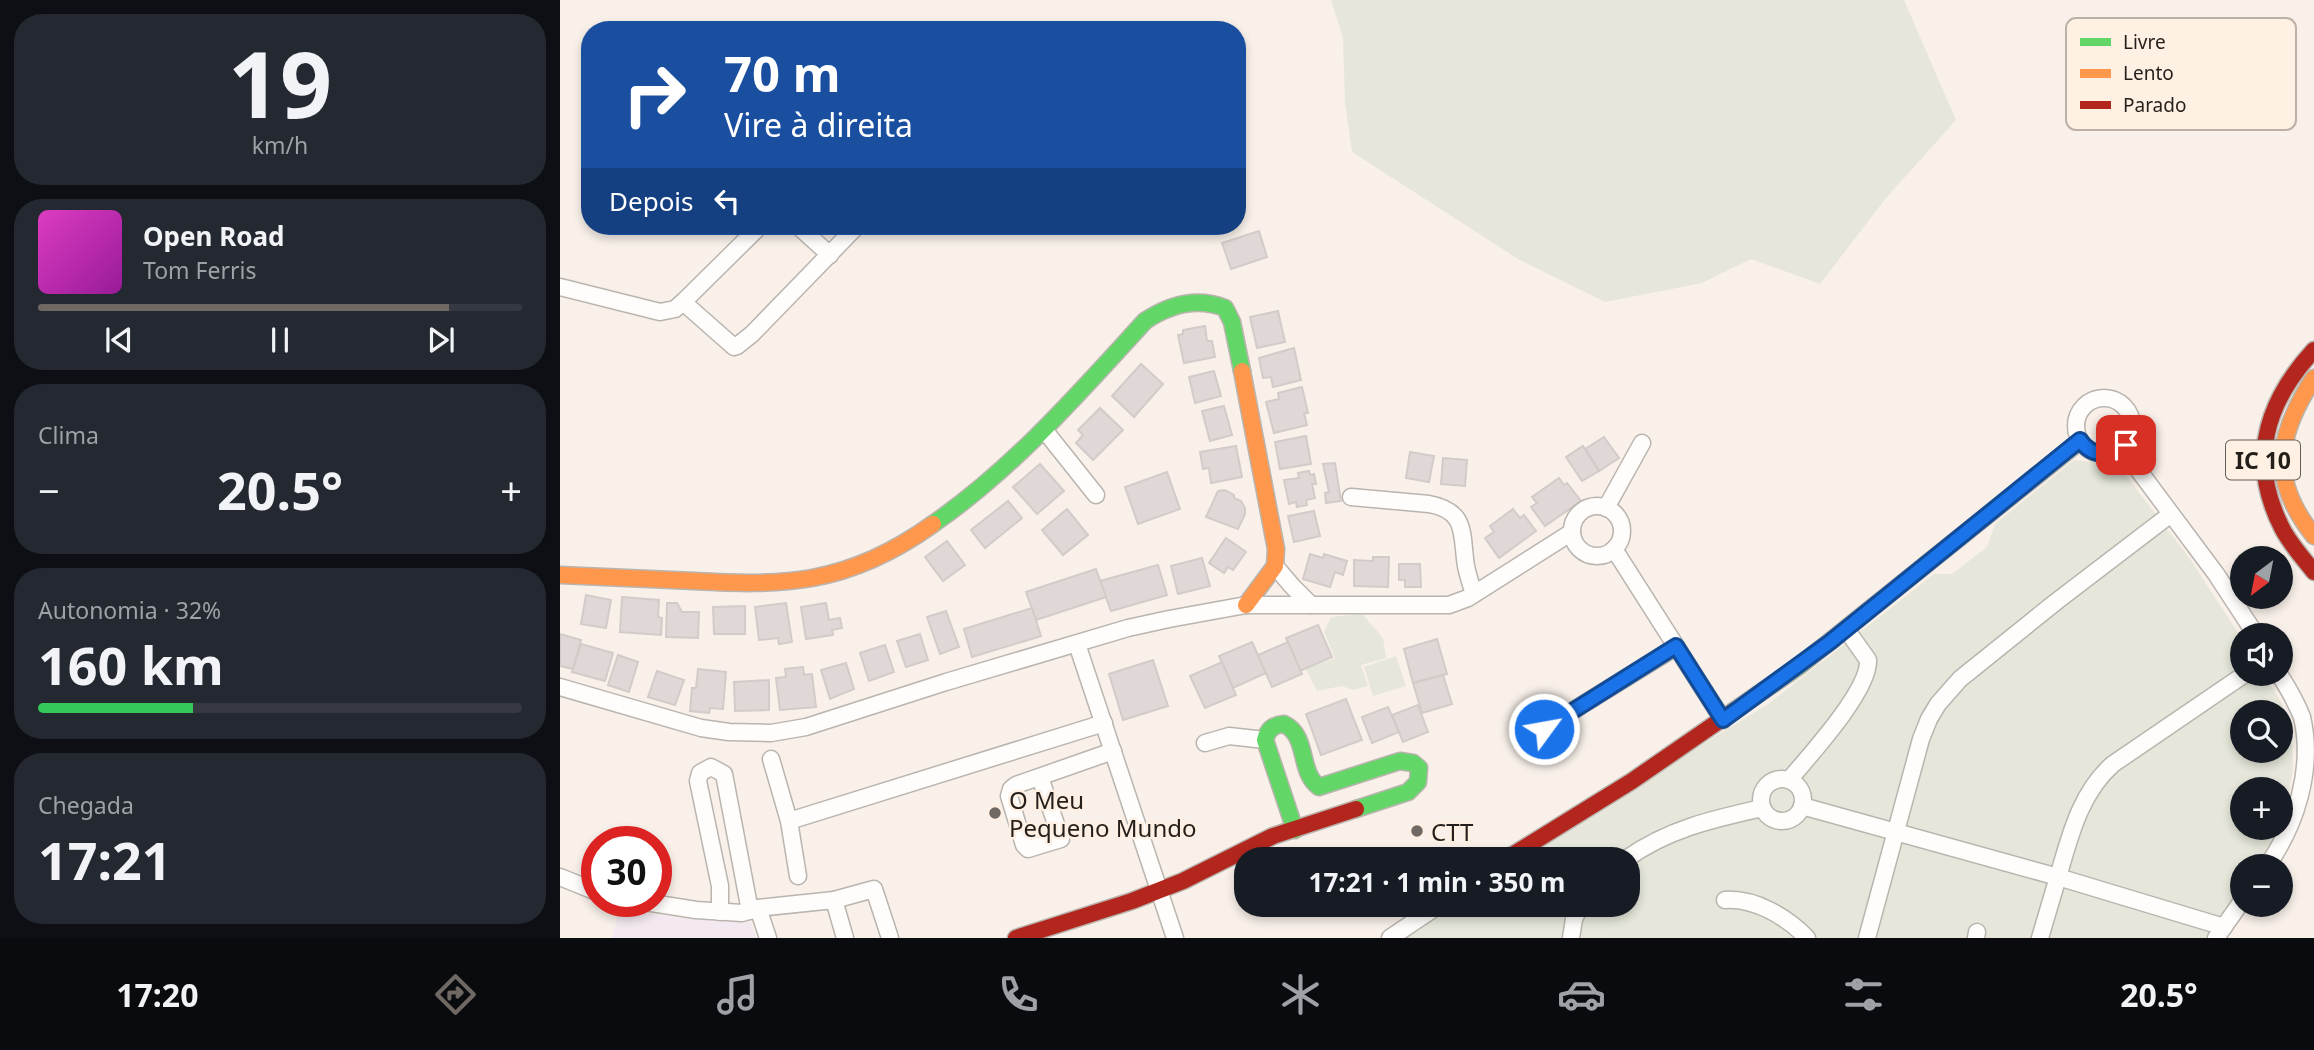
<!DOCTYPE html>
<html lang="pt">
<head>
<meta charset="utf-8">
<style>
	body { margin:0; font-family:"Noto Sans",sans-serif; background:#242831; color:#f1f3f6; height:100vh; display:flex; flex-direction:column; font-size:26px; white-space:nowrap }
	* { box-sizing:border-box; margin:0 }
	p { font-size:23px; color:#9ea1a6 }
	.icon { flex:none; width:38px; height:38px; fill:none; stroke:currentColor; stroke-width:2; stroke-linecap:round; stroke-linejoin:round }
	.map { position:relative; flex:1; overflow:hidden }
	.details { display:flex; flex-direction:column; gap:14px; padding:14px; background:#0d0f14; width:560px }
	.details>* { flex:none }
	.hud { position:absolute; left:21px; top:21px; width:665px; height:214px; border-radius:28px; box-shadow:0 4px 10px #0003; background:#1a4fa0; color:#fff; overflow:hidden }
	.needle { width:46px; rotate:212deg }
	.buttons { position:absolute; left:1670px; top:546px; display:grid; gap:14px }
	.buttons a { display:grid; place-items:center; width:63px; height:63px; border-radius:50%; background:#171b24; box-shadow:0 4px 10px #0003; font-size:35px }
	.speed { position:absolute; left:21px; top:826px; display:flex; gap:14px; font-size:35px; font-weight:700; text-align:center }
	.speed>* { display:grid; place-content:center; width:91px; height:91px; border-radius:50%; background:#171b24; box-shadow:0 4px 10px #0003; line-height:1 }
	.speed .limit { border:10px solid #d22; background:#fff; color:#111 }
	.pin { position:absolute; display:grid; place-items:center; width:60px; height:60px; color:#fff; margin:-30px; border-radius:14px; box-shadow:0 4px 10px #0006 }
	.me { position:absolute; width:77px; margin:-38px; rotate:58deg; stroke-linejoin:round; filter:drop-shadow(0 0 5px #0008) }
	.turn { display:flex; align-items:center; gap:24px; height:147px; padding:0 28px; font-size:32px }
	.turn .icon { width:91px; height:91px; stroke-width:2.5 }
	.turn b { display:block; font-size:49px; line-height:60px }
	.then { display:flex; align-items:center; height:66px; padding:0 28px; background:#0003; gap:14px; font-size:26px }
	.big { font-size:52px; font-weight:700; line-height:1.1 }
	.details .tile { flex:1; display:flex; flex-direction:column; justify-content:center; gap:10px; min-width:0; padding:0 24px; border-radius:28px; background:#242831 }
	.details .dial { align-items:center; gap:0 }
	.dial b { font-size:91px; line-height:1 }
	.song { display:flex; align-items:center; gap:21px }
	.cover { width:84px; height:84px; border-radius:10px; background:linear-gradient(135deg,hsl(310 70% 55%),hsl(300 70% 35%)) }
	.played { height:7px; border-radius:4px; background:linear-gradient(90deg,#6f6863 85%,#363941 85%) }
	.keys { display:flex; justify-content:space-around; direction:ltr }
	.heat { display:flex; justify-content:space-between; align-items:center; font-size:38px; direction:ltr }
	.charge { height:10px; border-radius:5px; background:linear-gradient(90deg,#34c759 32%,#363941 0) }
	.trip { position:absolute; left:674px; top:847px; width:406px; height:70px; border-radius:28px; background:#171b24; box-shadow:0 4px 10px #0003; font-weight:700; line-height:70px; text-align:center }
	.dock { display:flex; height:112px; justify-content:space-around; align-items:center; background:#090b0e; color:#9ea1a6 }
	.dock .icon { width:49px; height:49px }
	.dock .selected { color:#6f6863 }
	.dock b { font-size:32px; color:#f1f3f6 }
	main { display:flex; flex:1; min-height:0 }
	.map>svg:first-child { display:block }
	.education { fill:#f4e9f1 }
	.green { fill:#e6e7da; fill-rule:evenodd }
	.building { fill:#e0d8d6; stroke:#d3cbc9; stroke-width:2 }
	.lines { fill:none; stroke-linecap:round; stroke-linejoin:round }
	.street-casing { stroke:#bab4ae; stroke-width:19 }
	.fast-casing { stroke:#bab4ae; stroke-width:19 }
	.slow-casing { stroke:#bab4ae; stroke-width:19 }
	.jam-casing { stroke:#bab4ae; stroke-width:19 }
	.street { stroke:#fefdfc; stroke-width:16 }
	.fast { stroke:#63d668; stroke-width:16 }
	.slow { stroke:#ff974d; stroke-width:16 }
	.jam { stroke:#b3261e; stroke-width:16 }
	.route-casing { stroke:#114b97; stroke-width:18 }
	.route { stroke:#1a73e8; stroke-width:12 }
	.poi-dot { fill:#6f6863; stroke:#fef0e3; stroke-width:2.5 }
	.labels { text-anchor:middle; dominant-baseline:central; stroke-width:5; stroke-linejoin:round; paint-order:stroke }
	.shield { fill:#fef0e3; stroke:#665e57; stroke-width:2 }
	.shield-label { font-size:23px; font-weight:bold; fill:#251f1b }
	.poi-label { font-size:24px; fill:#251f1b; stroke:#fef0e3; text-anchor:start }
	.key { fill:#fef0e3; stroke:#bdb1a7; stroke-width:2 }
	.key-label { font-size:19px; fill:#251f1b }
</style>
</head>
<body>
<main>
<section class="details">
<div class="tile dial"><b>19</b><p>km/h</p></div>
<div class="tile">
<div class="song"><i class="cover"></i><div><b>Open Road</b><p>Tom Ferris</p></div></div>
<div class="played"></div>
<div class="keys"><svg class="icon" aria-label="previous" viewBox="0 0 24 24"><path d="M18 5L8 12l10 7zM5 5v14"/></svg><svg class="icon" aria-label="pause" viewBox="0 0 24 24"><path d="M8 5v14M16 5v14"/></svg><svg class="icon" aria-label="next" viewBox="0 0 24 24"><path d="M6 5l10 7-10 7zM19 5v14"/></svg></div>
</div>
<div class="tile"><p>Clima</p>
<div class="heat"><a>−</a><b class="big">20.5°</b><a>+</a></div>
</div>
<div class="tile"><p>Autonomia · 32%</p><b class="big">160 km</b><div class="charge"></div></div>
<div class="tile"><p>Chegada</p><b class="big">17:21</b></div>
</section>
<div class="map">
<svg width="1754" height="938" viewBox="0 0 1754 938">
	<rect width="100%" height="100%" fill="#f8f0e9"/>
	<polygon class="education" points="60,910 115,917 190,920 196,938 52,938"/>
	<g class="green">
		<polygon points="771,0 1344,0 1396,120 1326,198 1260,284 1191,259 1142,283 1045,302 958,259 792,152 785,103 783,38"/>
		<path d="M1514 460 1558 465 1630 559 1682 639V674H1704L1722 704 1732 735 1733 768 1723 827 1702 866H1682V894L1647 938H844L892 905H1068V859H956L1208 704 1374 574H1392L1427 547 1435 524ZM1682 712H1720V751H1682ZM1682 789H1720V828H1682Z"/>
		<polygon points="802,614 823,638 826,658 801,665 808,686 793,690 782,686 757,691 746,669 775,658 764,632 771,617"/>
		<polygon points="836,656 846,686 813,696 804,667"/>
	</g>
	<g class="building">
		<polygon points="699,231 707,257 671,269 662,243"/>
		<polygon points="718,311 725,342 697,348 690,317"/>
		<polygon points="645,326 647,341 652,341 655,357 624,363 618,335 623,334 623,330"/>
		<polygon points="734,348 741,380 713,387 711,377 703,378 699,358"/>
		<polygon points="581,364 603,384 574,417 552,396"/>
		<polygon points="654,371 661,396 635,403 629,377"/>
		<polygon points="742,387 748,413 744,413 747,425 714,433 706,402 719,399 718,393"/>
		<polygon points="664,406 672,435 650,441 642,411"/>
		<polygon points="540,408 563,430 533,460 516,443 523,435 518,430"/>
		<polygon points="746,436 751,464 720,469 715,442"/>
		<polygon points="1044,437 1059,458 1039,471 1025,449"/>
		<polygon points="676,446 682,477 651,483 649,468 643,469 640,452"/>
		<polygon points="1023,446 1039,471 1022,481 1006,457"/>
		<polygon points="850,452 874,456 869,482 846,478"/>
		<polygon points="883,458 907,460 905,486 881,484"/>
		<polygon points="775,463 781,501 766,503 765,493 769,492 763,464"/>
		<polygon points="480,464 504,491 477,514 453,487"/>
		<polygon points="749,471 750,475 754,474 756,484 752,484 755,498 746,500 747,505 737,507 736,502 729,504 724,480 739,478 738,473"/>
		<polygon points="607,472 620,509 578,524 565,487"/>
		<polygon points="999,478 1004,485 1007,483 1021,501 985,526 971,507 977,503 972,497"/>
		<polygon points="665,490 674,495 674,498 681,501 685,508 685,514 678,529 646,517 658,491"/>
		<polygon points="448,501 462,518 425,548 411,530"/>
		<polygon points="507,509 528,535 503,555 482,530"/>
		<polygon points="953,509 960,518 964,515 976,531 939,558 925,538 934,532 930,526"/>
		<polygon points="754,511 760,536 734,542 728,516"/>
		<polygon points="666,538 686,552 673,570 668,567 664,573 649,563"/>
		<polygon points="387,541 405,565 383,581 365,557"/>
		<polygon points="750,554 763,558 764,554 787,561 783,575 775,572 770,587 743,579"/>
		<polygon points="813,557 829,557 828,587 794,586 794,560 813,561"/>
		<polygon points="642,558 650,586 618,594 611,566"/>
		<polygon points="839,564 860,564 861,587 845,587 845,580 839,580"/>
		<polygon points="598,565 607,595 551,611 540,581"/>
		<polygon points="536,569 546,597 476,620 466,592"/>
		<polygon points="26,595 51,600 46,628 21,624"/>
		<polygon points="62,597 99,600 98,617 102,618 101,635 60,632"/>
		<polygon points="107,603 117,603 122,612 139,612 138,638 106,637"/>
		<polygon points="226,603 232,642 219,644 218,638 199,640 195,607"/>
		<polygon points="266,603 269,620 280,618 282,628 272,630 273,635 246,639 241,607"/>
		<polygon points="185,606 185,634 154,634 153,607"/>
		<polygon points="472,608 481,636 412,657 404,629"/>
		<polygon points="386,611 399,647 380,654 367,617"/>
		<polygon points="758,625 772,657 740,671 726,638"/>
		<polygon points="0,634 21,640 13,669 0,666"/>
		<polygon points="360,634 368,660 346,667 337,641"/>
		<polygon points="877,639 887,674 853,683 844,649"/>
		<polygon points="692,642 706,673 673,688 659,656"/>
		<polygon points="728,642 742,674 712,687 698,655"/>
		<polygon points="21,644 53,653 45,681 12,672"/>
		<polygon points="325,645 334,672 309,681 300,653"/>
		<polygon points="58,655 78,662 69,692 48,685"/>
		<polygon points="593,660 608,706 563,720 549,674"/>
		<polygon points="662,662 676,695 645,708 630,676"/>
		<polygon points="286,663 294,689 270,699 261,670"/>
		<polygon points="243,667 244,675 252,674 256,707 220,710 216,678 226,677 225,669"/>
		<polygon points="138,669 166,672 163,709 150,708 149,713 130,711 132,688 136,688"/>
		<polygon points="97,671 124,680 115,705 88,697"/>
		<polygon points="883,675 892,704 862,713 853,683"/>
		<polygon points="209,680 209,710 175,711 174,682"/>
		<polygon points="786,699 802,740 761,755 746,714"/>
		<polygon points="858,705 868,732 843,742 832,715"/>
		<polygon points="828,707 839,732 812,743 802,717"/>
	</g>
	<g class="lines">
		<defs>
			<g id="street">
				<polyline points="238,226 270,255"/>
				<polyline points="0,287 100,312 115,309 123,302 174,347 177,346 192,334 297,226"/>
				<polyline points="123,302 200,226"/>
				<circle cx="1544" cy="426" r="28"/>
				<polyline points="485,431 536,495"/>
				<polyline points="1562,448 1656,574 1696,635"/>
				<path d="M791 497 869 504C908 511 901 535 906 566 908 576 911 585 914 594"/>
				<circle cx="1037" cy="531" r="25"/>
				<polyline points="1046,508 1082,443"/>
				<polyline points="1054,549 1163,720"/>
				<polyline points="715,566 732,586 751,605"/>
				<polyline points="517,644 615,938"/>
				<polyline points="0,687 141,728 169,732 211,733 246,727 386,682 568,628 609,619 686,605 889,605 908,598 1012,532"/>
				<polyline points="983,729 1116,647"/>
				<polyline points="645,743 669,736 705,740"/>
				<polyline points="211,759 229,821"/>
				<polyline points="480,777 501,839 468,849 464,845 449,796 451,789 456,785 553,751"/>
				<circle cx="1222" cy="800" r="21"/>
				<path d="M1229 780C1249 756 1310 690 1308 660L1286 629"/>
				<polyline points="1242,806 1498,877 1480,938"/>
				<path d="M1066 859C1108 829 1153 819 1202 808"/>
				<path d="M1707 866C1736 825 1754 769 1742 717 1736 702 1728 688 1719 674"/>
				<polyline points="238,876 229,821 544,723"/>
				<polyline points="0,877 37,892"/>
				<polyline points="274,900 314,889 330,938"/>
				<path d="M1165 900C1195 898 1227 917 1247 938"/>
				<polyline points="79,901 136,910 182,913 198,908 274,900 285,938"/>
				<polyline points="198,908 208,938"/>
				<polyline points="160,912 160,886 138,781 140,773 151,767 164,774 190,911"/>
				<path d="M1664 927 1498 877C1510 836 1520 793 1553 764L1685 674"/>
				<polyline points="830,938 879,905"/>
				<polyline points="1011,938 1014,919 1021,905"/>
				<polyline points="1307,938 1361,739 1369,719 1378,704 1400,679 1497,601 1611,514"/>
				<polyline points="1416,938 1417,932"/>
				<polyline points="1656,938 1682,901"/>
			</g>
			<g id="fast">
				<path d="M373 524C454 468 519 393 585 321 609 305 637 297 665 308L672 322 682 371"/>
				<polyline points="1175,710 1238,667 1520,441"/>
				<path d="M735 830 705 740C708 729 713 725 724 724 749 736 738 772 759 787L840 761 853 763 859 768 858 782 848 792 796 809"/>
			</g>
			<g id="slow">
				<polyline points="682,371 716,549 715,566 686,605"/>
				<path d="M1754 378C1716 436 1709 480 1754 536"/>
				<path d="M0 575C45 577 89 579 134 581 173 583 213 585 252 578 296 570 337 550 373 524"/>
			</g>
			<g id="jam">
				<path d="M1754 350C1705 403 1688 461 1722 528 1730 544 1743 558 1754 572"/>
				<polyline points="946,859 1072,781 1175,710"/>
				<polyline points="456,938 572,901 623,881 713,836 796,809"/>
			</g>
		</defs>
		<use href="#street" class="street-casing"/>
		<use href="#fast" class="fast-casing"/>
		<use href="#slow" class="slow-casing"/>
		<use href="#jam" class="jam-casing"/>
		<use href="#street" class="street"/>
		<use href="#fast" class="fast"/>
		<use href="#slow" class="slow"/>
		<use href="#jam" class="jam"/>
	</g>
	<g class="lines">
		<defs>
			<path id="route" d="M984 729 1116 646 1163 720 1270 642 1520 440C1532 458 1550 456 1566 445"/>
		</defs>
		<use href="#route" class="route-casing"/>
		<use href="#route" class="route"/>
	</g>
	<g class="poi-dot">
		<circle cx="435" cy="813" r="7"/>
		<circle cx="857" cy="831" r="7"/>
	</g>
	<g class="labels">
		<rect class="shield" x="1666" y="440.5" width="74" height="39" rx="5"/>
		<g class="shield-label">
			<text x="1703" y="460">IC 10</text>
		</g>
		<g class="poi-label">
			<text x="449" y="799">O Meu<tspan x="449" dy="28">Pequeno Mundo</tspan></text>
			<text x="871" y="831">CTT</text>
		</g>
	</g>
	<rect x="1506" y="18" width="230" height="112" rx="10" class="key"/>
	<rect x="1520" y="38" width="31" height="8" fill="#63d668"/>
	<rect x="1520" y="69" width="31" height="9" fill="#ff974d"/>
	<rect x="1520" y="101" width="31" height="8" fill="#b3261e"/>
	<g class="key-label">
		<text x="1563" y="49">Livre</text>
		<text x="1563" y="80">Lento</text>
		<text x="1563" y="112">Parado</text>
	</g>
</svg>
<div class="buttons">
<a><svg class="needle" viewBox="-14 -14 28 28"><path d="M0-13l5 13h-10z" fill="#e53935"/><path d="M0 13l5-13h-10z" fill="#9ea1a6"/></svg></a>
<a><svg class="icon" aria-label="sound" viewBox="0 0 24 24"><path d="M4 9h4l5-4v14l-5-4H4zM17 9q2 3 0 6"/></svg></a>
<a><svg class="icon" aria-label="search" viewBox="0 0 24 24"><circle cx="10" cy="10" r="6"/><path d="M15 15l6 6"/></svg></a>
<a>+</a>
<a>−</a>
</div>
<div class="speed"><div class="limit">30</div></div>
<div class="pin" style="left:1566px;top:445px;background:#d93025"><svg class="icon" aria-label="arrive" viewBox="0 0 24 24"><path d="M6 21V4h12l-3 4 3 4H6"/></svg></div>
<svg class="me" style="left:984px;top:729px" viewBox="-20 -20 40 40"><circle r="17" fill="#1a73e8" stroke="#fff" stroke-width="3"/><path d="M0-11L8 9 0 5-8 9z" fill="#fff"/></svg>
<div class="trip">17:21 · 1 min · 350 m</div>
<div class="hud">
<div class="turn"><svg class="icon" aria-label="right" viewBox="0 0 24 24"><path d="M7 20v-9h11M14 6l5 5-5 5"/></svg><div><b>70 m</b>Vire à direita</div></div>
<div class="then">Depois<svg class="icon" aria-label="left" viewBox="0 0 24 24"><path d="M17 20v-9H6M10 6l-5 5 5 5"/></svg></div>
</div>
</div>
</main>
<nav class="dock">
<b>17:20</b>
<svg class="icon selected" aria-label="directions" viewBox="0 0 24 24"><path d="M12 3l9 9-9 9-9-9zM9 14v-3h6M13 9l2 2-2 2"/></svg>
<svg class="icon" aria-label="music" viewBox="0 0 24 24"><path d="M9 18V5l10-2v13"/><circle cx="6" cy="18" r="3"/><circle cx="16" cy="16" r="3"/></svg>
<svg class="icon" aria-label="phone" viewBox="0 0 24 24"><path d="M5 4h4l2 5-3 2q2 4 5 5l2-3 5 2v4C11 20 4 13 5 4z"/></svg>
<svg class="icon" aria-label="climate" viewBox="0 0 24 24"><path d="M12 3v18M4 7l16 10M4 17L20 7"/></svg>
<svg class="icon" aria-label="car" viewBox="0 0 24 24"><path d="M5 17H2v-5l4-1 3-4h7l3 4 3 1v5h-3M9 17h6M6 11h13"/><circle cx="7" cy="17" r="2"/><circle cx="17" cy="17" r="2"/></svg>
<svg class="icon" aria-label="filters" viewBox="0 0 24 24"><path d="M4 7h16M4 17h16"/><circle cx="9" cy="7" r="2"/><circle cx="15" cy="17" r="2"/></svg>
<b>20.5°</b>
</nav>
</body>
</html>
